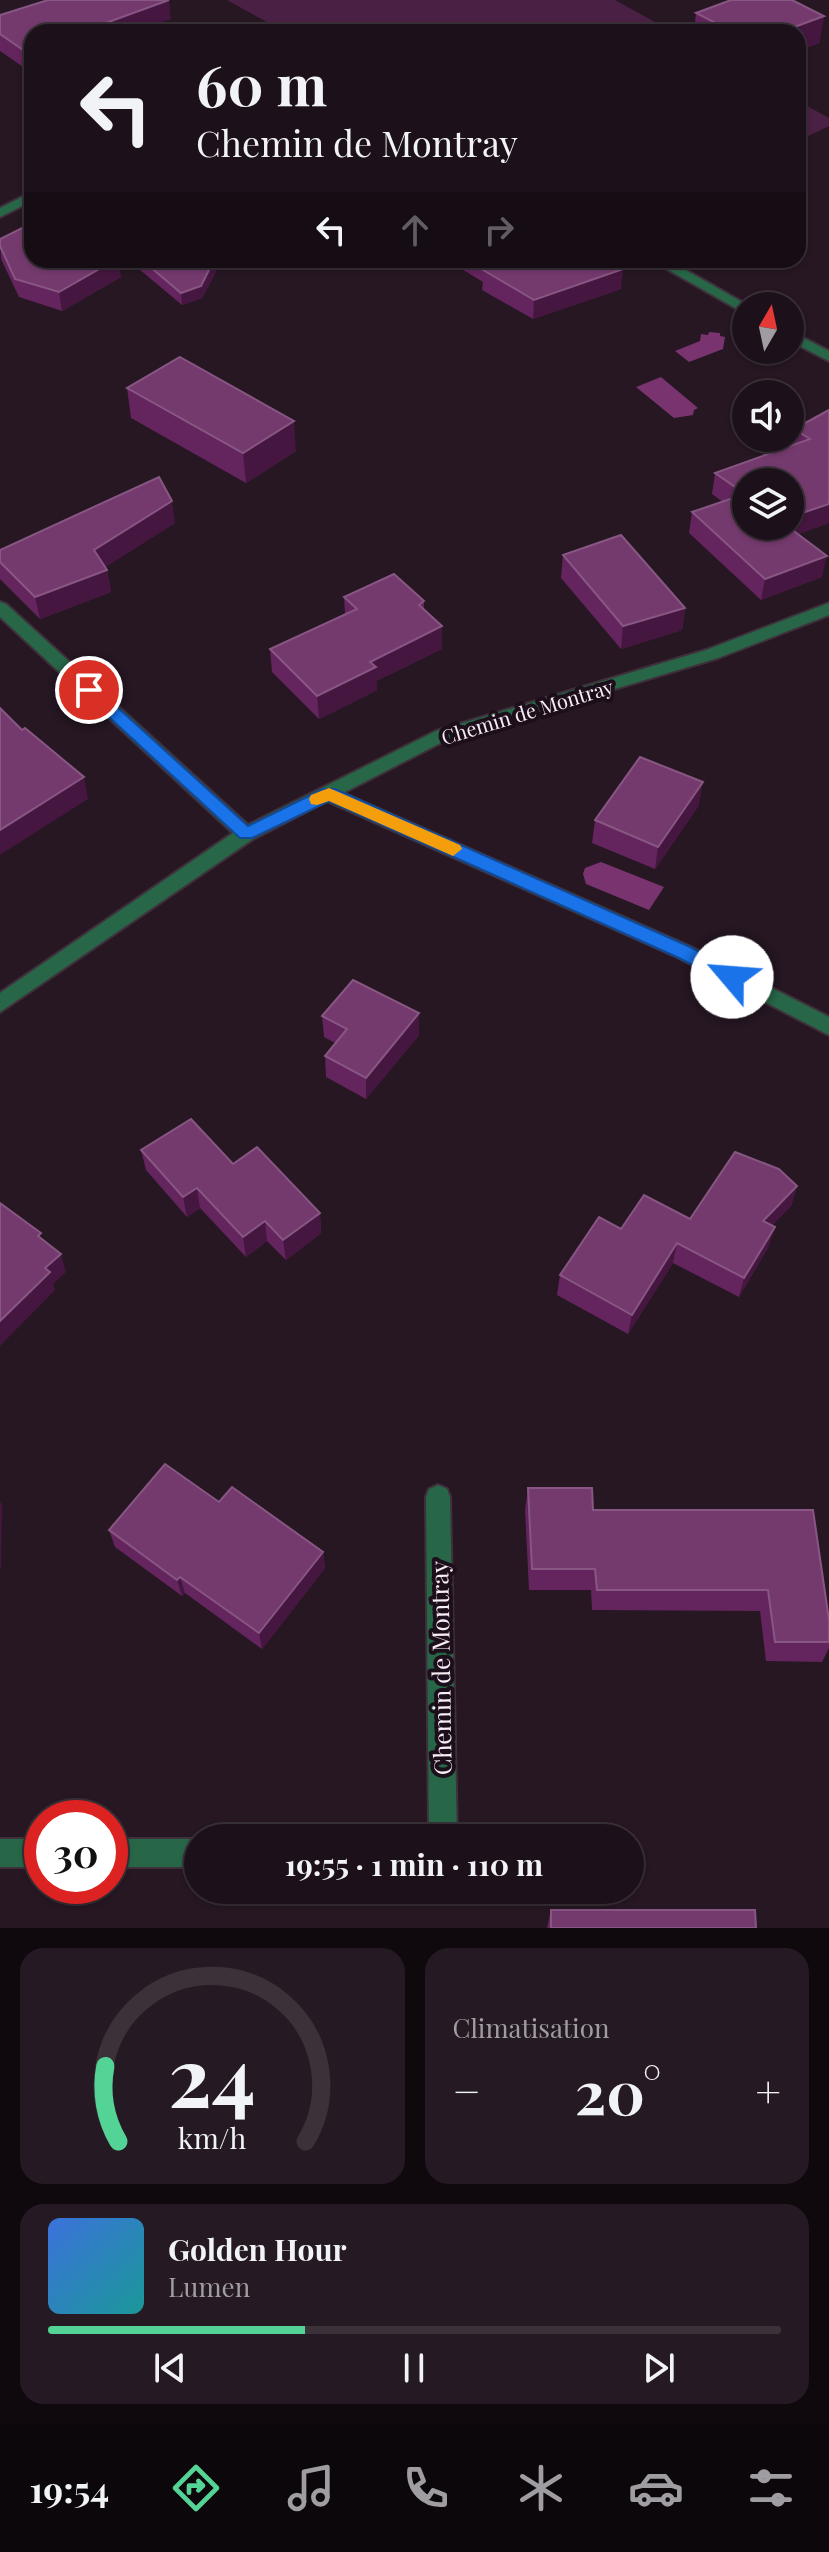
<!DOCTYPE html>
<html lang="fr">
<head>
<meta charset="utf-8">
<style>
	body { margin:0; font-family:"Playfair Display",serif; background:#251a23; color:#f1f3f6; height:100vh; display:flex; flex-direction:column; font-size:30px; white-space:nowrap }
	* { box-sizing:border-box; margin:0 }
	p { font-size:26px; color:#a09da2 }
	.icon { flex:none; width:44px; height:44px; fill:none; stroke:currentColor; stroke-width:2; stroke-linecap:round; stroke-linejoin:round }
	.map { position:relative; height:1928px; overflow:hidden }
	.details { display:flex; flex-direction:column; gap:20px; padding:20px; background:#0f090e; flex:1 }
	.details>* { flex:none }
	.banner { position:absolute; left:24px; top:24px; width:782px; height:244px; border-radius:24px; box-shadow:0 2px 6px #0004,0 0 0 2px #3a3139; background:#1c111a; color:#f1f3f6; overflow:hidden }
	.needle { width:52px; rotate:9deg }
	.buttons { position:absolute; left:732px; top:292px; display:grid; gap:16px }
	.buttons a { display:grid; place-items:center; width:72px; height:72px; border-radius:50%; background:#1c111a; box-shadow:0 2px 6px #0004,0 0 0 2px #3a3139; font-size:40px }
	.speed { position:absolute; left:24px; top:1800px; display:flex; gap:16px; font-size:40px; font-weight:700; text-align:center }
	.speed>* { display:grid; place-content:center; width:104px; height:104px; border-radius:50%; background:#1c111a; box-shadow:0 2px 6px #0004,0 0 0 2px #3a3139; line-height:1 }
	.speed .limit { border:12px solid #d22; background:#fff; color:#111 }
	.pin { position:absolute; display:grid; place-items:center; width:68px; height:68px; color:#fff; margin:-34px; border:4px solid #fff; border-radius:50%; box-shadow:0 2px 8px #0007 }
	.me { position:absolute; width:88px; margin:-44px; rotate:297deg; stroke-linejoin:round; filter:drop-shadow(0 0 6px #0008) }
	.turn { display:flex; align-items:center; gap:28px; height:168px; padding:0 40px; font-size:36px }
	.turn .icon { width:104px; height:104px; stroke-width:2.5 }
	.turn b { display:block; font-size:56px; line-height:68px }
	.lanes { display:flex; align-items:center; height:76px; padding:0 40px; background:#0003; justify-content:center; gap:40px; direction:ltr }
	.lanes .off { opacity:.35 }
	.big { font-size:60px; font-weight:700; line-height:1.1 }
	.details .card { flex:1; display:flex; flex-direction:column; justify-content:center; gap:12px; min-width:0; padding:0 28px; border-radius:24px; background:#251a23 }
	.details .dial { align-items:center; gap:0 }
	.dial svg { height:208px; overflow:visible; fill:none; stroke:#3a3139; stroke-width:7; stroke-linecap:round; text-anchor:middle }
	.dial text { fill:#f1f3f6; stroke:none }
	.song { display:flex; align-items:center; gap:24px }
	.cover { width:96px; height:96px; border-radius:12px; background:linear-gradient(135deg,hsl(220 70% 55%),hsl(180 70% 35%)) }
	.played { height:8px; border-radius:4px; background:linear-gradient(90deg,#54d396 35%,#3a3139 35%) }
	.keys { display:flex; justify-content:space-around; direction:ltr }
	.heat { display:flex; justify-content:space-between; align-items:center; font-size:44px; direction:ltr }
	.details .tiles { flex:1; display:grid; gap:20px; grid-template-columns:1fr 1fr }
	.card:last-child { grid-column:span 2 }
	.trip { position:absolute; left:184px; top:1824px; width:460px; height:80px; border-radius:40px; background:#1c111a; box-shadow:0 2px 6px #0004,0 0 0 2px #3a3139; font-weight:700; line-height:80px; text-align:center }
	.menu { display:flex; height:128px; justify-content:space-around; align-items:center; background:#0b070a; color:#a09da2 }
	.menu .icon { width:56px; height:56px }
	.menu .current { color:#54d396 }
	.menu b { font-size:36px; color:#f1f3f6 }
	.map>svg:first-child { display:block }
	.green { fill:#4a2044 }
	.water { fill:#793470 }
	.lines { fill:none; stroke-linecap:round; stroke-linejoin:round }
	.street-casing { stroke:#3f313c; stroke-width:4 }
	.street { fill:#276748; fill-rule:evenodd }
	.wall { fill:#64245d }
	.shaded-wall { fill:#45163f }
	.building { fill:#743a6e; stroke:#885683; stroke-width:2 }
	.route { fill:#1a73e8; stroke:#114b97; stroke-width:2 }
	.slow { fill:#f59e0b }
	.labels { text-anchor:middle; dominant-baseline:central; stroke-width:8; stroke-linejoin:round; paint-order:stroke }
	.street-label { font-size:20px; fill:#f7edf5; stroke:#1c0e1a }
	.near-street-label { font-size:24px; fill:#f7edf5; stroke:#1c0e1a }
</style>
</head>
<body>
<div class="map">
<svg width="829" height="1928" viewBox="0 0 829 1928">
	<rect width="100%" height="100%" fill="#261723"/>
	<g class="green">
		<polygon points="227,0 615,0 673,32 285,32"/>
		<polygon points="798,101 829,118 829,126 798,141"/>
	</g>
	<g class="water">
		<polygon points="709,332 720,333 720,336 725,337 723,349 689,362 675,351 700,341 701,334 708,335"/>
		<polygon points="661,377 698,408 694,410 693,415 674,418 636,387"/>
		<polygon points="601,862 664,887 649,910 586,884 583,874 585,868"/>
	</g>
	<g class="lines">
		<defs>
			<g id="street">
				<polygon points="32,192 32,201 0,217 0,208"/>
				<polygon points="651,260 668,260 749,306 746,306 746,314"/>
				<polygon points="790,331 829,351 829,361 790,341"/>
				<polygon points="0,602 6,604 248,825 436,731 706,650 829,603 829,615 718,658 448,739 343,793 691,947 829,1017 829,1035 677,957 327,801 253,839 0,1012 0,993 233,833 0,617"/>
				<polygon points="438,1485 447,1489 450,1497 457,1838 429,1838 426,1497 429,1489"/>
				<rect x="0" y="1839" width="42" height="28"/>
				<rect x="110" y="1839" width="88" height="28"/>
			</g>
		</defs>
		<use href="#street" class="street-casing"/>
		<use href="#street" class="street"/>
	</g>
	<g class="wall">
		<polygon points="696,13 824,16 819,43 798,51 798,32 694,32"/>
		<polygon points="0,15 171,19 32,32 32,70 29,71 0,51"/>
		<polygon points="0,239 121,277 62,311 19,297 1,259"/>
		<polygon points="138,260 222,260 202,298 182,305 139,269"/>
		<polygon points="447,260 606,260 621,289 533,319 482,290 483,282"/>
		<polygon points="127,388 296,451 246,483 131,418"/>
		<polygon points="829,410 829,523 798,534 822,577 761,600 689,533 692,512 723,502 712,494 715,473 791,446 794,429"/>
		<polygon points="175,523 105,567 107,570 111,592 40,619 0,579 0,550"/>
		<polygon points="563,555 685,608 682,630 621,649 561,578"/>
		<polygon points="344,597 424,601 424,610 442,649 376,681 377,690 319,719 272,672 270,649 345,614"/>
		<polygon points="699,805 655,869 592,843 595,820"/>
		<polygon points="322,1016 419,1035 366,1099 326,1077 325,1056 335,1043 324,1037"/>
		<polygon points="141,1150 233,1164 320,1213 321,1233 286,1260 267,1241 246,1257 200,1208 187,1217 146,1170"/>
		<polygon points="797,1186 791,1206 772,1225 769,1246 739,1297 673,1263 628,1334 557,1295 560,1275 621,1229 690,1219"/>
		<polygon points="528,1488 593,1510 813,1510 829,1620 829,1648 822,1662 766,1661 760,1611 592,1610 591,1590 529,1590 525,1510"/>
		<polygon points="219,1502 323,1552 325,1568 262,1649 185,1593 182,1596 115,1547 109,1530"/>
		<polygon points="551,1910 756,1928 547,1928"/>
	</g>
	<g class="shaded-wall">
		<polygon points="169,0 171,19 134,32 81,32"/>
		<polygon points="824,16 819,43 798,51 798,32 781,32"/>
		<polygon points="32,50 32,70 29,71 26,52"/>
		<polygon points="115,260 119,260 121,277 62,311 59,292"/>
		<polygon points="214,260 222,260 202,298 182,305 181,293"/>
		<polygon points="623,269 621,289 533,319 534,300"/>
		<polygon points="294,421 296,451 246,483 243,453"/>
		<polygon points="172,501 175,523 98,572 94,550"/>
		<polygon points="829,504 829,523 776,542 779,526 790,526 790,517"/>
		<polygon points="827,556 822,577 761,600 765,579"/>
		<polygon points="107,570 111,592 40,619 35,597"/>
		<polygon points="685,608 682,630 621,649 623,626"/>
		<polygon points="442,626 442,649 376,681 377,690 319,719 317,696 370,662"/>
		<polygon points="84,777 88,799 0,855 0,830"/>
		<polygon points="703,782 699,805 655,869 658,847"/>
		<polygon points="419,1013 419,1035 366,1099 366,1078"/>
		<polygon points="797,1186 791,1206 758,1240 763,1221"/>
		<polygon points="197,1188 200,1208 187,1217 183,1197"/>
		<polygon points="320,1213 321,1233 286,1260 283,1240"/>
		<polygon points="265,1221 267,1241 246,1257 243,1237"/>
		<polygon points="775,1227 769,1246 739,1297 744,1278"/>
		<polygon points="677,1243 673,1263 628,1334 632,1315"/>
		<polygon points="61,1254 66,1272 53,1284 55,1290 0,1346 0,1321 45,1268"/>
		<polygon points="0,1501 2,1505 1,1570 0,1567"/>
		<polygon points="323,1552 325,1568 262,1649 259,1633"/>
		<polygon points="180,1577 185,1593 182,1596 177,1580"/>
	</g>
	<g class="building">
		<polygon points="48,0 169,0 81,32 32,32 32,50 26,52 0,34 0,15"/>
		<polygon points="731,0 792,0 824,16 781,32 733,32 696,13"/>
		<polygon points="32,223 32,260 115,260 59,292 15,279 0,246 0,239"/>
		<polygon points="142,260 214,260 201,286 181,293"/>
		<polygon points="479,260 606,260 623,269 534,300 483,270 490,267"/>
		<polygon points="180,357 294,421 243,453 127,388"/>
		<polygon points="829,410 829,504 790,517 790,482 746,482 746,526 787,526 827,556 765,579 692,512 745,494 715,473 810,439 794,429"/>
		<polygon points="159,477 172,501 94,550 107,570 35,597 0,562 0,550"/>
		<polygon points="621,535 685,608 623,626 563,555"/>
		<polygon points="394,574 424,601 419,605 442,626 370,662 376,667 317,696 270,649 357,609 344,597"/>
		<polygon points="0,708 22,730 25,728 84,777 0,830"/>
		<polygon points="640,757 703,782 658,847 595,820"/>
		<polygon points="353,980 419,1013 366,1078 325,1056 347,1029 322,1016"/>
		<polygon points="191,1119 233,1164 257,1147 320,1213 283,1240 265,1221 243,1237 197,1188 183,1197 141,1150"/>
		<polygon points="735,1152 779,1169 797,1186 763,1221 775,1227 744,1278 677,1243 632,1315 560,1275 599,1217 621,1229 644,1195 690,1219"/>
		<polygon points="0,1203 41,1233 38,1236 61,1254 45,1268 50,1272 0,1321"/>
		<polygon points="165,1464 219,1502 232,1487 323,1552 259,1633 180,1577 177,1580 109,1530"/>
		<polygon points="528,1488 592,1488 593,1510 813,1510 829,1620 829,1642 775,1642 768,1590 597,1590 595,1569 532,1569"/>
		<polygon points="551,1910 755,1910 756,1928 551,1928"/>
	</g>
	<polygon class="route" points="89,685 95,687 248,826 323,789 335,789 690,947 739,972 741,977 732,984 726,982 677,957 329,801 252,838 240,838 84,694 84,687"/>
	<polygon class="slow" points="329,788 460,845 462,849 453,856 329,801 317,805 311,804 309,799 311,795"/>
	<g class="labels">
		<g class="street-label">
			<text transform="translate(527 711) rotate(-17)">Chemin de Montray</text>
		</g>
		<g class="near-street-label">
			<text transform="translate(440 1668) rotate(-91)">Chemin de Montray</text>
		</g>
	</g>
</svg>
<div class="buttons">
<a><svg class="needle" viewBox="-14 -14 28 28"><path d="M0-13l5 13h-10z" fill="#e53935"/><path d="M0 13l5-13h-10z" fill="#a09da2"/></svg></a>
<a><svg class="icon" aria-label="sound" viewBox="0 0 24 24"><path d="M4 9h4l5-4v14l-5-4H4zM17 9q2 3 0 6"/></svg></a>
<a><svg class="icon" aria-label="layers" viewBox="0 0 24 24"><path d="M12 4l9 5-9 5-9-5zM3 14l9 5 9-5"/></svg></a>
</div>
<div class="speed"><div class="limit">30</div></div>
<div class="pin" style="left:89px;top:690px;background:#d93025"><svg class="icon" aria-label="arrive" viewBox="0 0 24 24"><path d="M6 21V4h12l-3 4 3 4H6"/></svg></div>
<svg class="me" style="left:732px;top:977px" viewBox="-20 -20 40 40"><circle r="19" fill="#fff"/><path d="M0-13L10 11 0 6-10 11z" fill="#1a73e8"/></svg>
<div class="trip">19:55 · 1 min · 110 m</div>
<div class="banner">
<div class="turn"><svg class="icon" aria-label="left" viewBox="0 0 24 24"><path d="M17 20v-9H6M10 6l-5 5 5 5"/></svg><div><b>60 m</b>Chemin de Montray</div></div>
<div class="lanes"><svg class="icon" aria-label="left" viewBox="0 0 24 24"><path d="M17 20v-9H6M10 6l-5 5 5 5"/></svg><svg class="icon off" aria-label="ahead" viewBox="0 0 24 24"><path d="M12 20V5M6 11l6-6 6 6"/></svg><svg class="icon off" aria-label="right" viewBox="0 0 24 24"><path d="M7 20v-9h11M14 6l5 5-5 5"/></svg></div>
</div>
</div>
<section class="details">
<div class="tiles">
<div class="card dial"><svg viewBox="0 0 100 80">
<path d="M14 69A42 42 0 1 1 86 69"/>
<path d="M14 69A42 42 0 0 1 9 40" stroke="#54d396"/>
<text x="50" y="56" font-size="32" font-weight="700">24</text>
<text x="50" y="72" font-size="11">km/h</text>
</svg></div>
<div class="card"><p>Climatisation</p>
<div class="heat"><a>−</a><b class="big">20°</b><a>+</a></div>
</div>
<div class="card">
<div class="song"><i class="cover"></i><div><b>Golden Hour</b><p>Lumen</p></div></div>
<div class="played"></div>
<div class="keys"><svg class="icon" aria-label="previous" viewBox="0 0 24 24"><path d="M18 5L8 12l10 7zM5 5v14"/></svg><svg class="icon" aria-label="pause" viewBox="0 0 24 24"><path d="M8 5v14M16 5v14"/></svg><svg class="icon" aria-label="next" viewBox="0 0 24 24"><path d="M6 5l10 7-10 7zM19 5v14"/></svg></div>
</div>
</div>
</section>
<nav class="menu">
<b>19:54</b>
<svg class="icon current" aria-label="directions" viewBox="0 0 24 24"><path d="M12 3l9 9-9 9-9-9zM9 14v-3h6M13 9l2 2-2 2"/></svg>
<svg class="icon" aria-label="music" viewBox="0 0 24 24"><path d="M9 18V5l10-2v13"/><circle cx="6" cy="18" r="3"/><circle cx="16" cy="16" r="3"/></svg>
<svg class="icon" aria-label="phone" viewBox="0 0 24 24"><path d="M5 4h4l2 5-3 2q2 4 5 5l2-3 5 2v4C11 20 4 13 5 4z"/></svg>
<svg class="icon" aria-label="climate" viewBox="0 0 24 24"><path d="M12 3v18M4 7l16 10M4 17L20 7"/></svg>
<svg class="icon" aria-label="car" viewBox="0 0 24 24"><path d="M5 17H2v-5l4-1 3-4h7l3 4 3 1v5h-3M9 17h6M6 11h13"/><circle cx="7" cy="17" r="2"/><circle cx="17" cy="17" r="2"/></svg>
<svg class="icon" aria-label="filters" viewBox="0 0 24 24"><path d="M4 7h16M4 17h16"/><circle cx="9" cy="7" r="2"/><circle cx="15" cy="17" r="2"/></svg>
</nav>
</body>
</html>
